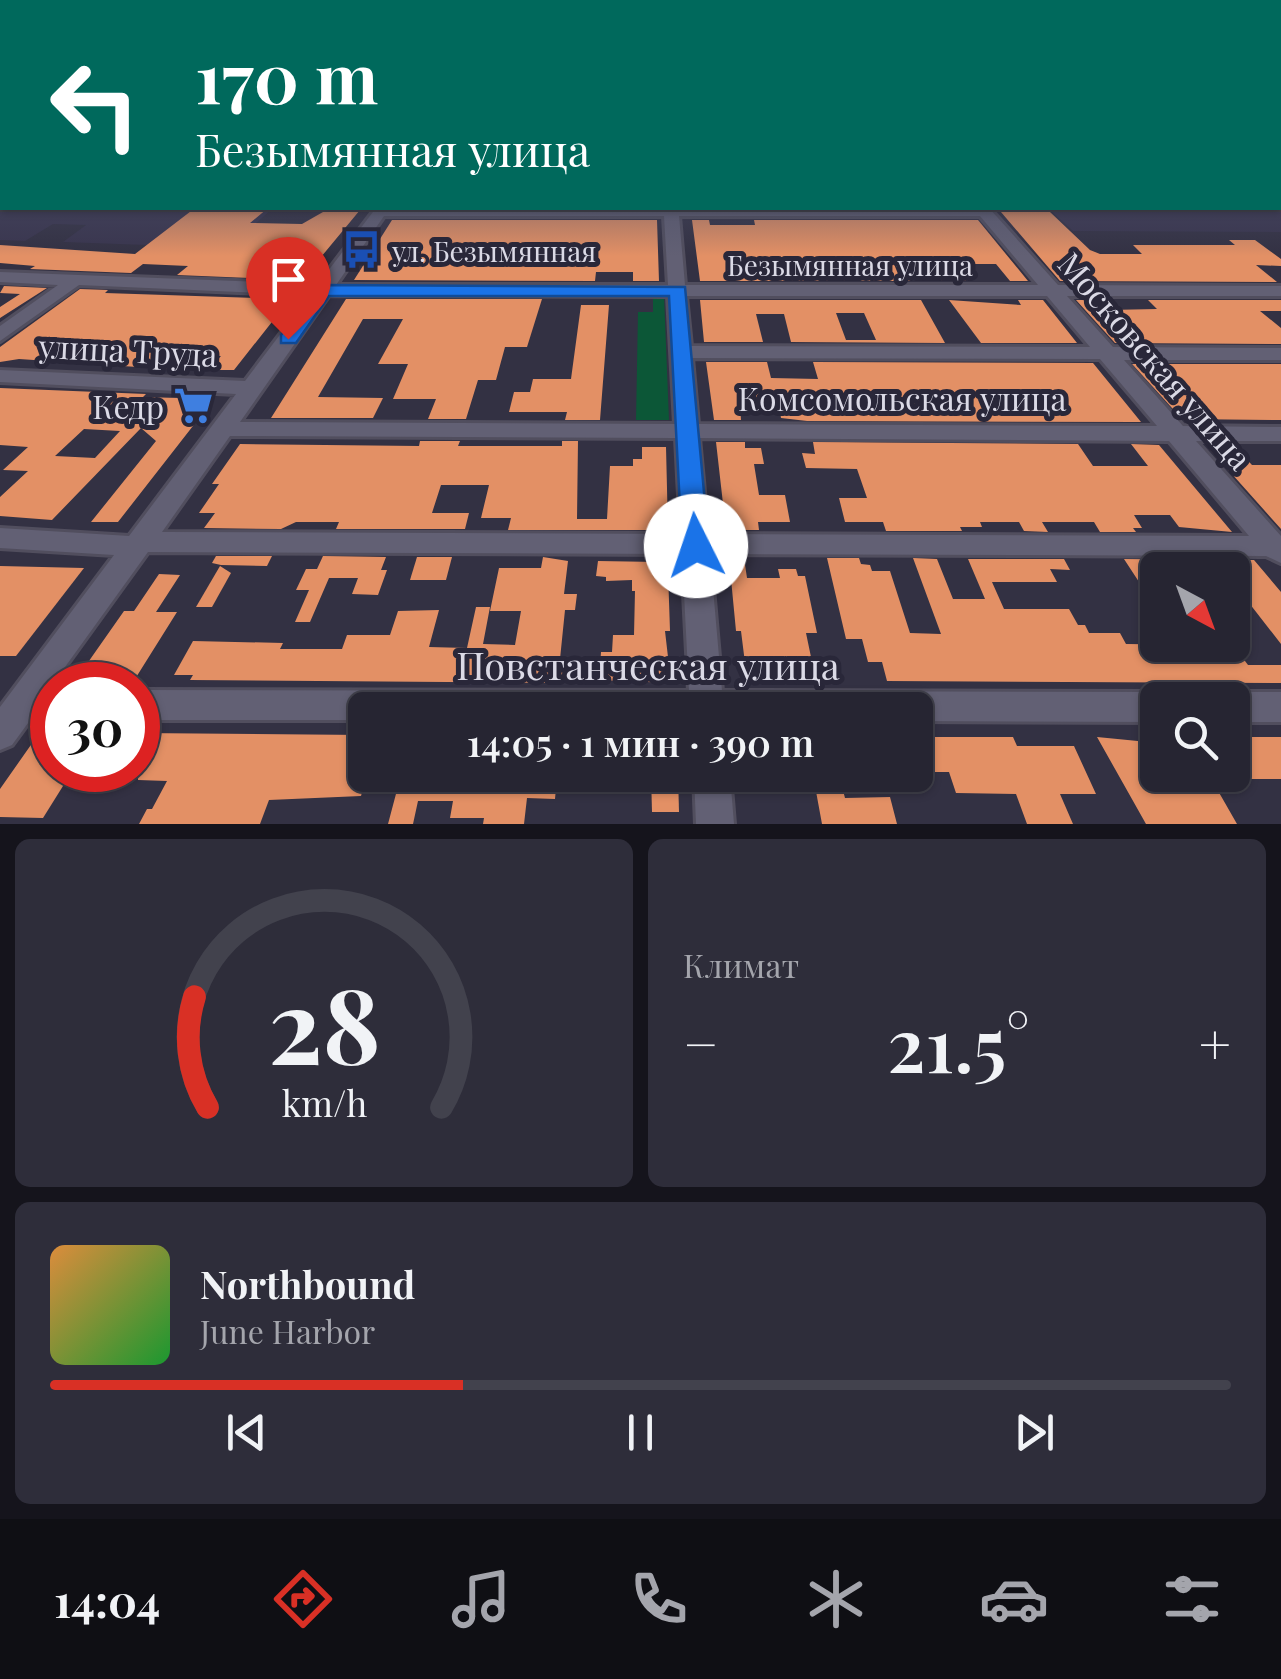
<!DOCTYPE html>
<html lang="ru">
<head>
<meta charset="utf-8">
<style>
	body { margin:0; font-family:"Playfair Display",serif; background:#2e2d3a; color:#f1f3f6; height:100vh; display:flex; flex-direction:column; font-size:38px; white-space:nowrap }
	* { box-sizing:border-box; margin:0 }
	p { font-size:32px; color:#a4a5ac }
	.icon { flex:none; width:55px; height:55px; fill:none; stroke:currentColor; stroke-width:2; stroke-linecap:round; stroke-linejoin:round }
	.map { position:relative; height:824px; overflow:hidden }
	.panel { display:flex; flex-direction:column; gap:15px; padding:15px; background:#15141c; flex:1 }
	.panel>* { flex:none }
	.top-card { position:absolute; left:0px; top:0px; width:1282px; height:210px; box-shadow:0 2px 8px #0004,0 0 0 2px #42424d; background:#00695c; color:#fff; overflow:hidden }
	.needle { width:65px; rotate:139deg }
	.controls { position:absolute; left:1140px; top:552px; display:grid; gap:20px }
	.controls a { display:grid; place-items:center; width:110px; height:110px; border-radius:15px; background:#262532; box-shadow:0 2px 8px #0004,0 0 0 2px #42424d; font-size:50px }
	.speed { position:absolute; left:30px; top:662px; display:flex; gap:20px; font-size:50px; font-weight:700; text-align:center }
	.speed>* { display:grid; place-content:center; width:130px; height:130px; border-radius:50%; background:#262532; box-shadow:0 2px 8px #0004,0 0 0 2px #42424d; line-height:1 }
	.speed .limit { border:15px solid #d22; background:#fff; color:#111 }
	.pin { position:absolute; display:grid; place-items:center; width:85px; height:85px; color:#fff; margin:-102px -42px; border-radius:50% 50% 50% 0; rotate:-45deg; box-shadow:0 0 10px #0007 }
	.pin .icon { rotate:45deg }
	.me { position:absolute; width:110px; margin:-55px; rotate:356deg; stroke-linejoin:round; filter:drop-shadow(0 0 8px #0008) }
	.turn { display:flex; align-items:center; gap:35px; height:210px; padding:0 30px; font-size:45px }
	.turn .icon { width:130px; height:130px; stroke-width:2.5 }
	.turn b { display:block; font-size:70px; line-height:85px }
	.big { font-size:75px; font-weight:600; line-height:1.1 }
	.panel .card { flex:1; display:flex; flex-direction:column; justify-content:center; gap:15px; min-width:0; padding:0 35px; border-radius:15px; background:#2e2d3a }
	.panel .dial { align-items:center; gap:0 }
	.dial svg { height:260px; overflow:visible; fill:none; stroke:#42424d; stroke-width:7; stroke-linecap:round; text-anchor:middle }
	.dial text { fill:#f1f3f6; stroke:none }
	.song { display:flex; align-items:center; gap:30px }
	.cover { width:120px; height:120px; border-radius:15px; background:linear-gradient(135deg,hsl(30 70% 55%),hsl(130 70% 35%)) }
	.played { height:10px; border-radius:5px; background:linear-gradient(90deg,#d93025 35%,#42424d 35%) }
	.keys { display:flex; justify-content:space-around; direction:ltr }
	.heat { display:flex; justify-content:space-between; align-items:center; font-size:55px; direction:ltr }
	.panel .tiles { flex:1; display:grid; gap:15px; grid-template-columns:1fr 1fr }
	.card:last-child { grid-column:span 2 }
	.trip { position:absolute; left:348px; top:692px; width:585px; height:100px; border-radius:15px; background:#262532; box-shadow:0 2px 8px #0004,0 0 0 2px #42424d; font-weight:600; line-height:100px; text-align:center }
	.menu { display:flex; height:160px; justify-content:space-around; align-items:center; background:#0f0f14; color:#a4a5ac }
	.menu .icon { width:70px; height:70px }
	.menu .selected { color:#d93025 }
	.menu b { font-size:45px; color:#f1f3f6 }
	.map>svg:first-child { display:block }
	.built { fill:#39354e }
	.green { fill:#0c5737 }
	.building { fill:#e39065; fill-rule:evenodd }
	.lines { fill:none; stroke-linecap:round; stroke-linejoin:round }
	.minor-casing { stroke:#514e5e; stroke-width:6 }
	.minor { fill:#626074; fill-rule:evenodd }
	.route { fill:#1a73e8; stroke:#114b97; stroke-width:2.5 }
	.labels { text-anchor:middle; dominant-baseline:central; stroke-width:10; stroke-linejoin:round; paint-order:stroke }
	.far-poi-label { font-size:28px; fill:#dbdae6; stroke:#292739; text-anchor:start }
	.far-street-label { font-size:28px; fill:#dbdae6; stroke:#292739 }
	.street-label { font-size:32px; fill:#dbdae6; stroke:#292739 }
	.poi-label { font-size:32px; fill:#dbdae6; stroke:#292739; text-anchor:end }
	.near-street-label { font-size:38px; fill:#dbdae6; stroke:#292739 }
</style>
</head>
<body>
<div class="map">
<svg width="1281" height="824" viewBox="0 0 1281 824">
	<rect width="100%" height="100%" fill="#333143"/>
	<g class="built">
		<polygon points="0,141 2,208 330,208 273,208 228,248 63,242 86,225 53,224 25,241 0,240"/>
		<polygon points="1281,159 1281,232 1073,231 1048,208 1280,208"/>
	</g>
	<polygon class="green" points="653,296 664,296 669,420 636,420 638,312 653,312"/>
	<g class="building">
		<polygon points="195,208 268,208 250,223 302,224 330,208 360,210 302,280 177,275 188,266 143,264 131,273 30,269 35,266 0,263 0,245 135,254"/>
		<polygon points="1001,212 1050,212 1090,250 1100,254 1142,254 1133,245 1235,245 1229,240 1255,240 1281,259 1281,266 1256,265 1277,282 1060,281"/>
		<polygon points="392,220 657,220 659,281 633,281 633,272 596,272 595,281 354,280"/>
		<polygon points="692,220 709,220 710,225 755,225 754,220 978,220 1028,281 1010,281 996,264 954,264 966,281 937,281 927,264 908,276 911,281 700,281"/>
		<polygon points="4,286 47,288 0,318 0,307 20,294 0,293"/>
		<polygon points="80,289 108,290 105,293 290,299 234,370 208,370 221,356 180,355 167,369 19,359 0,362 0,347"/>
		<polygon points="346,299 542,299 527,347 505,347 496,380 478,380 466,419 428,419 436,399 393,399 408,364 378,364 403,319 363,319 318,397 383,398 373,418 271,418"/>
		<path d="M700 300H921L945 343 791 342 784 314H756L763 342H704ZM836 313H864L876 340H846Z"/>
		<polygon points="949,300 1021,305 1018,300 1043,300 1077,343 981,343"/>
		<polygon points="1076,300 1100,300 1109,310 1157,309 1148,300 1281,300 1281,311 1260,311 1281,328 1281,344 1115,343"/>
		<polygon points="581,305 609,305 600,420 565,420 567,412 509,412 514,392 530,392 533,379 571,379"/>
		<polygon points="706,362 767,362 771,378 818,379 813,362 1093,363 1141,422 807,421 781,418 779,406 740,406 741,420 714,420"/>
		<polygon points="1132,364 1281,364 1281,420 1182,419"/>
		<path d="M0 388 146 394 143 397 214 399 118 522H91L156 441 141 428 52 520 0 516V497L28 471 3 470 28 447 0 445ZM84 429 120 431 95 458 55 456Z"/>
		<polygon points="420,441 460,441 458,446 562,446 562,441 578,441 577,519 607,519 610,466 633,466 633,459 642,459 642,447 666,447 668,530 508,530 511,518 481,518 489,485 441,485 432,513 469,513 465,529 336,529 339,522 296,522 281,529 204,528 215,513 199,513 219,484 212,484 240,444 419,446"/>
		<polygon points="716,442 745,442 745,448 761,448 764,464 754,464 759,495 785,495 790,522 758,522 759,530 726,530"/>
		<polygon points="813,442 1078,444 1093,466 1148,466 1131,444 1159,445 1232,532 1179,527 1170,515 1134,515 1142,528 1133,528 1136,532 1100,532 1094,522 1042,522 1048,532 1024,531 1019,522 980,522 982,527 960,527 962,531 886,531 883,522 845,522 839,498 867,498 857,469 806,468 802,453 815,454"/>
		<polygon points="1207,446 1234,446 1252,465 1281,465 1281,529"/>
		<polygon points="216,556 272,556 267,566 221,565 212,563"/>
		<polygon points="323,556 386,557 381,570 387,570 378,595 352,594 358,578 329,578 310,622 295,622 309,590 296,590 306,569 317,569"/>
		<polygon points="417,557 452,557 446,580 410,580"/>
		<polygon points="543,557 568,561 564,594 577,594 575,610 565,610 560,659 574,659 572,677 558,677 557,683 190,680 193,675 174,675 193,641 283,643 280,649 342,649 347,635 390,635 398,611 439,610 429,647 467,648 476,607 490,607 483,644 515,645 521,611 490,611 499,568 541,568"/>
		<polygon points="729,558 744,558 747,578 780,578 778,569 796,569 798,576 805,576 817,633 806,633 816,681 742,680 740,663 745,663 741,631 736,631"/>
		<polygon points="827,558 859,558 861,564 870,565 872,571 890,571 910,633 941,634 913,558 937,559 953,599 985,599 968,559 1064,559 1070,570 1050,569 1057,582 992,582 1004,609 1069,609 1078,625 1085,625 1089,633 1120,633 1126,644 1214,645 1223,657 1242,657 1248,665 1281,665 1281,683 887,681 882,662 868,662 862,639 846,639"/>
		<polygon points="1124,559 1230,560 1230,570 1158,570 1158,611"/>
		<polygon points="1237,560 1254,560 1281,592 1281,644 1232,581 1232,573 1248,573"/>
		<polygon points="598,561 658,562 658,571 668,571 670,631 665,631 671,683 599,680 601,652 612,652 613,635 634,635 635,591 632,591 632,580 606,581 606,577 596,576"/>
		<polygon points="0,566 84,568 16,656 0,656"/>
		<polygon points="220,566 231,573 212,607 196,607"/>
		<polygon points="159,574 180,575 156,612 177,612 135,679 77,678 124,611 134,611"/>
		<polygon points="40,732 52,732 52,770 73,770 43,818 0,817 0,789"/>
		<polygon points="138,733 365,735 365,781 361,796 269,800 260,824 139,824 147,809 152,809 167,781 138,780"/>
		<polygon points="915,737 1013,737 1017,746 1074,746 1096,794 1060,794 1073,824 1027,824 1016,794 956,793 949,772 915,772"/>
		<polygon points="1097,737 1148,742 1157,761 1139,760 1153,789 1187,789 1179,775 1209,775 1237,824 1146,824"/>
		<rect x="1232" y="737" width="49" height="42"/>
		<polygon points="401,775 531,775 557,777 555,799 527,798 524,824 483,824 484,818 450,818 453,801 418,801 413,824 388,824"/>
		<polygon points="651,775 678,775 679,812 652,812"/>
		<polygon points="813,775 839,775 845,798 890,797 897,824 822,824"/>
	</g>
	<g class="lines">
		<defs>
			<g id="minor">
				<rect x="1280" y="151" width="1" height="8"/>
				<path d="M376 208H989L1058 285 1281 286V296H1067L1113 347 1281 348V360H1124L1183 426 1281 427V441H1196L1281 536V563L1266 556 710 554 722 691 1158 692 1172 700H1158V722L915 721V710H365V720H138V690L689 691 682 554 148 552 52 685V720L31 719 12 745 0 750V707L114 555 0 548V528L129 536 236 394 0 382V370L245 381 310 295 79 285 0 341V326L58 285 0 282V272L318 284ZM384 216H664L668 285H336ZM679 216H980L1038 285H685ZM329 295 668 296 675 424 240 422ZM686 296H1047L1090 347 691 346ZM692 358 1100 359 1157 426 698 424ZM230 436 676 438 681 534 162 532ZM699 438 1169 441 1249 536 708 534Z"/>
				<polygon points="1232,692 1281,692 1281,722 1232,722 1232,700 1218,700"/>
				<polygon points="694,775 730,775 734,824 696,824"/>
			</g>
		</defs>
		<use href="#minor" class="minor-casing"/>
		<use href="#minor" class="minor"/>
	</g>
	<linearGradient id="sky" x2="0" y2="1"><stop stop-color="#1c1b25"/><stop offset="0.55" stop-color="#4a4e66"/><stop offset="1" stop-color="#4a4e66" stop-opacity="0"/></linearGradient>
	<rect width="1281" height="256" fill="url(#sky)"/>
	<polygon class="route" points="324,285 685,287 709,546 705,553 686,553 682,546 669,296 329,296 296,343 281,343 281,335 318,286"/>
	<defs>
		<symbol id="bus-bare" viewBox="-9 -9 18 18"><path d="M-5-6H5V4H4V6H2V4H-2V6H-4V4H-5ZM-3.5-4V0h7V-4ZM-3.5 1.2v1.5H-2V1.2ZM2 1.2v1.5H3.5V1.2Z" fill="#1a4fb4" stroke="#292739" stroke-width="2.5" paint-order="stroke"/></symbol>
		<symbol id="supermarket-bare" viewBox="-9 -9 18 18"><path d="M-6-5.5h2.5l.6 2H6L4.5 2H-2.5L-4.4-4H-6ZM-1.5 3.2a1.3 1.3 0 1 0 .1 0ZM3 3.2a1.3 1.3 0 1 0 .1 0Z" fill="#3f7fe0" stroke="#292739" stroke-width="2.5" paint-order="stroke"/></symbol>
	</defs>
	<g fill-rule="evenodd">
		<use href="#bus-bare" x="334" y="222" width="55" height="55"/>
		<use href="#supermarket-bare" x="166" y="378" width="55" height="55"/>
	</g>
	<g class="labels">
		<g class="far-poi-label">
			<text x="392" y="250">ул. Безымянная</text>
		</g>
		<g class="far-street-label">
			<text x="850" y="264">Безымянная улица</text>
		</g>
		<g class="street-label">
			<text transform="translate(128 349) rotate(3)">улица Труда</text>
			<text transform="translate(1156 360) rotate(49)">Московская улица</text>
			<text x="902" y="397">Комсомольская улица</text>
		</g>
		<g class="poi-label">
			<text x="164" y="405">Кедр</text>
		</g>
		<g class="near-street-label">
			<text x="648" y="664">Повстанческая улица</text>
		</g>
	</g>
</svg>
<div class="controls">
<a><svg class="needle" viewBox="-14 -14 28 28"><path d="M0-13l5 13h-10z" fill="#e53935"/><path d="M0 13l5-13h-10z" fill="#a4a5ac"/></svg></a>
<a><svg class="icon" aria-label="search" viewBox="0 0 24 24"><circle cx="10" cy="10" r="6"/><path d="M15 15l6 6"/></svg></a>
</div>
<div class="speed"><div class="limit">30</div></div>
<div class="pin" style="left:288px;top:339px;background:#d93025"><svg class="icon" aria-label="arrive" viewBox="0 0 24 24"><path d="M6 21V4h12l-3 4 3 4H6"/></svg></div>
<svg class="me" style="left:696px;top:546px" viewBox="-20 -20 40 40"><circle r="19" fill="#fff"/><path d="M0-13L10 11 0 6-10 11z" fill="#1a73e8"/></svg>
<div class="trip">14:05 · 1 мин · 390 m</div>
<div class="top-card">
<div class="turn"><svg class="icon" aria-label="left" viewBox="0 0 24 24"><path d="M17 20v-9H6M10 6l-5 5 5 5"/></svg><div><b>170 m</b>Безымянная улица</div></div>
</div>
</div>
<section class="panel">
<div class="tiles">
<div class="card dial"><svg viewBox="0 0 100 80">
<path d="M14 69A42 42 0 1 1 86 69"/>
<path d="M14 69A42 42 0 0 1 10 35" stroke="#d93025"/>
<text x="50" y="56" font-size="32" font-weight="700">28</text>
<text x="50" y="72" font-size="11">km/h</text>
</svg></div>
<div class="card"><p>Климат</p>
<div class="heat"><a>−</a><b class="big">21.5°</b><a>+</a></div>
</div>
<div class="card">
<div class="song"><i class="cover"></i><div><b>Northbound</b><p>June Harbor</p></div></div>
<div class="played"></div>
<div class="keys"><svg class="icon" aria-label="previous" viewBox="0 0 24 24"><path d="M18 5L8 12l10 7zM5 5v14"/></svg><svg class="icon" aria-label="pause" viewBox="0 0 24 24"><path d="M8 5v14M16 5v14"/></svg><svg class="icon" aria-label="next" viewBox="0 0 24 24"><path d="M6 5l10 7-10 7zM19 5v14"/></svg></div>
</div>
</div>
</section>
<nav class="menu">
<b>14:04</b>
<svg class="icon selected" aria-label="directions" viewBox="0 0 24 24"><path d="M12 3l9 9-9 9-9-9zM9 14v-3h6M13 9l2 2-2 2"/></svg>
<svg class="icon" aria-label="music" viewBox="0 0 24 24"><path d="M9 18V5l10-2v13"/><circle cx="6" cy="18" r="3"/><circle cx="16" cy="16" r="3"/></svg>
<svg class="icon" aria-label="phone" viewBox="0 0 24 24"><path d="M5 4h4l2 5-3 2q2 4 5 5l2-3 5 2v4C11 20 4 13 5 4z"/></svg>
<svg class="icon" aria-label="climate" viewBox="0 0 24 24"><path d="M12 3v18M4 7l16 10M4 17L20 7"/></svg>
<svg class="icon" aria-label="car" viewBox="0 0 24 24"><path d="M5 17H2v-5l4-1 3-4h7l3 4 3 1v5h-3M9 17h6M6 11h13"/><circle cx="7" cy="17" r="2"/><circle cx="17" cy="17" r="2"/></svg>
<svg class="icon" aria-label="filters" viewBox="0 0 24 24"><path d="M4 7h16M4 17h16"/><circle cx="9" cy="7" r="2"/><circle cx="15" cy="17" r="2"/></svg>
</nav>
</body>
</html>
